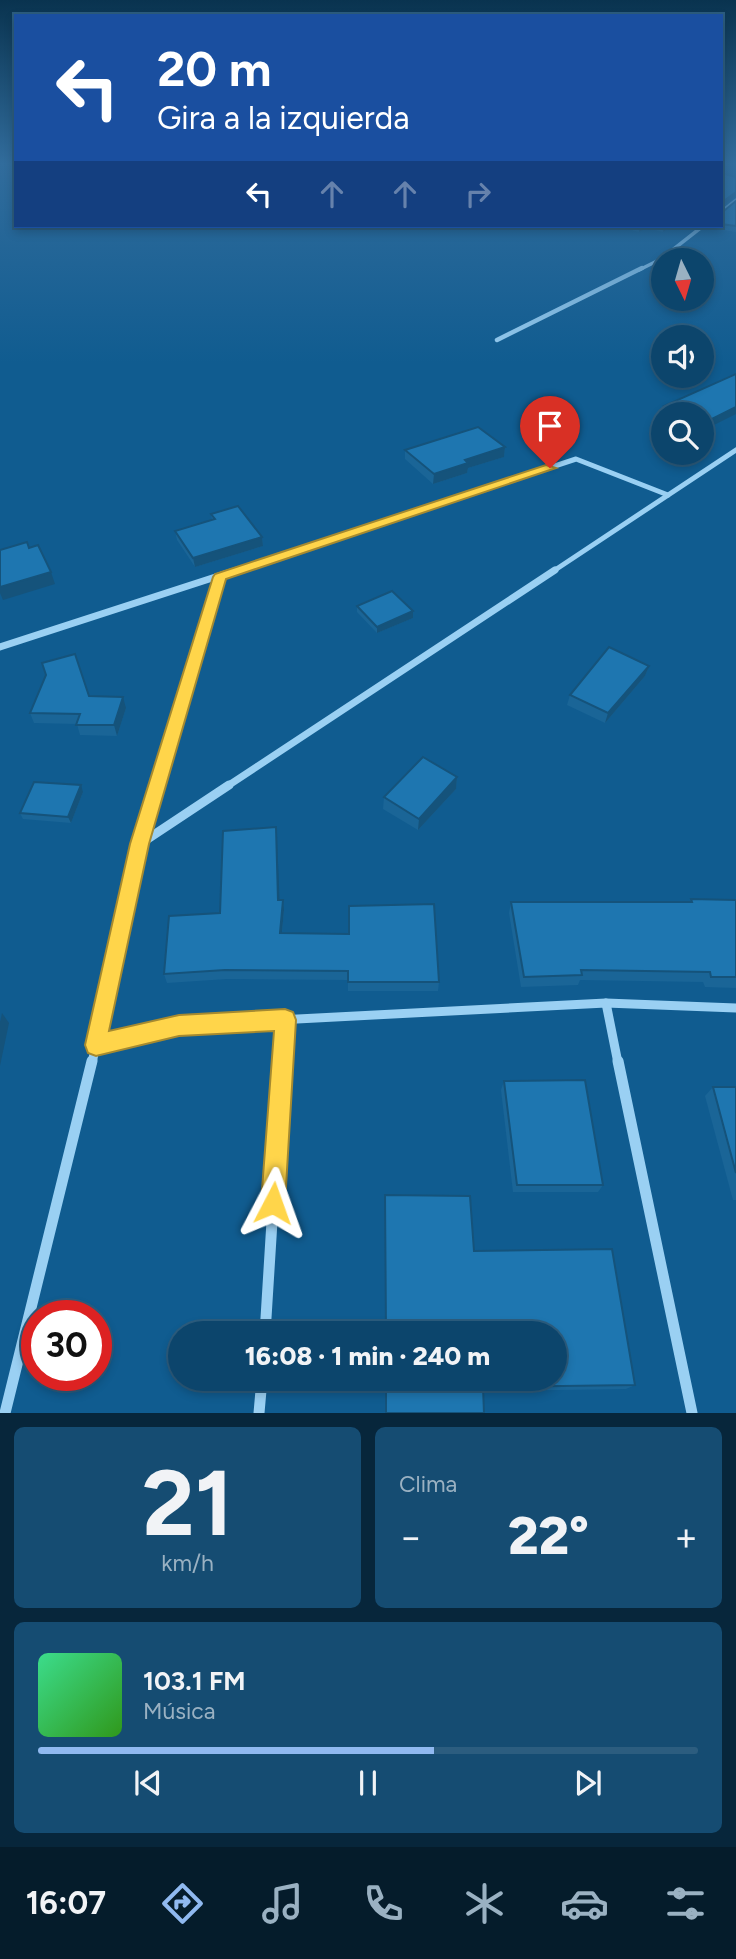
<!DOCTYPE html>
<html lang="es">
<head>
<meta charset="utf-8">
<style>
	body { margin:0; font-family:Figtree,sans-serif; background:#154c72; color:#f1f3f6; height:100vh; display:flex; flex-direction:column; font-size:26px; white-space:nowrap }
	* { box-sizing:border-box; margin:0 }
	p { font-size:23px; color:#9ab1c2 }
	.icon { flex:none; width:38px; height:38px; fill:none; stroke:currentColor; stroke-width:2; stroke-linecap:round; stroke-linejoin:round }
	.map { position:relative; height:1413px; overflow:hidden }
	.panel { display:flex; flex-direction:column; gap:14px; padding:14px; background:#07263b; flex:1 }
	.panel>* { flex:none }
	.guide { position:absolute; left:14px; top:14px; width:709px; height:214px; border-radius:0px; box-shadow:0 4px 10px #0003,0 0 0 2px #2c5d7f; background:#1a4fa0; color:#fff; overflow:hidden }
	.needle { width:46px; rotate:175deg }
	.fabs { position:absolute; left:651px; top:248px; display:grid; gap:14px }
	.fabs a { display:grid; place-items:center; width:63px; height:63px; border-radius:50%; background:#0c456c; box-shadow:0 4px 10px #0003,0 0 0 2px #2c5d7f; font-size:35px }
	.speed { position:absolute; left:21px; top:1300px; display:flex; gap:14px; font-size:35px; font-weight:700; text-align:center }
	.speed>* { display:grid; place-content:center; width:91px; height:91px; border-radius:50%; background:#0c456c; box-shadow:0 4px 10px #0003,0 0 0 2px #2c5d7f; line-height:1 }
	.speed .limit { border:10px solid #d22; background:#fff; color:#111 }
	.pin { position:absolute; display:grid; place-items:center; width:60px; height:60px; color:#fff; margin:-72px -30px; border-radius:50% 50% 50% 0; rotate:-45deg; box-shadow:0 0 7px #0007 }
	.pin .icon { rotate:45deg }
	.me { position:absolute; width:77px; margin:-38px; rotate:4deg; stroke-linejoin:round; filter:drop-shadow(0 0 5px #0008) }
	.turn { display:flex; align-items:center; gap:24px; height:147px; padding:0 28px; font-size:32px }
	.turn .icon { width:91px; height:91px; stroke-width:2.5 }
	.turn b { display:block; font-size:49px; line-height:60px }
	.lanes { display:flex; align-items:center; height:66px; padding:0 28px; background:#0003; justify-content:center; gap:35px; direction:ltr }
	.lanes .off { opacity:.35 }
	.big { font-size:52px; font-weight:800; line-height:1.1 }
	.panel .card { flex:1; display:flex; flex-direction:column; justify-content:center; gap:10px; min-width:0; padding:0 24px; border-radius:10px; background:#154c72 }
	.panel .dial { align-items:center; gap:0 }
	.dial b { font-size:91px; line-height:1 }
	.song { display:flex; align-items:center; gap:21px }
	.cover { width:84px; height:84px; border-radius:10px; background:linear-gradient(135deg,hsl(150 70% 55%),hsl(110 70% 35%)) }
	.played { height:7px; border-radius:4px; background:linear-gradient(90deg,#90b9f0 60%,#2c5d7f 60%) }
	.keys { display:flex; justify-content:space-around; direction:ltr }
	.heat { display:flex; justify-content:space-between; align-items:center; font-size:38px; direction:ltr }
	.panel .tiles { flex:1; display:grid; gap:14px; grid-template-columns:1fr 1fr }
	.card:last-child { grid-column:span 2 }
	.trip { position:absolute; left:168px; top:1321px; width:399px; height:70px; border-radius:35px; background:#0c456c; box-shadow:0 4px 10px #0003,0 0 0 2px #2c5d7f; font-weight:800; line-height:70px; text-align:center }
	.dock { display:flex; height:112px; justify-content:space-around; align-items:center; background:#051c2b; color:#9ab1c2 }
	.dock .icon { width:49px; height:49px }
	.dock .active { color:#90b9f0 }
	.dock b { font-size:32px; color:#f1f3f6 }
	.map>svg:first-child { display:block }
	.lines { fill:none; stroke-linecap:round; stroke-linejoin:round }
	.street-far5 { stroke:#9ad0f3; stroke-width:3.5 }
	.street-far4 { stroke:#9ad0f3; stroke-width:4.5 }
	.street-far3 { stroke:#9ad0f3; stroke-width:5 }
	.street-far2 { stroke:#9ad0f3; stroke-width:7 }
	.street-far1 { stroke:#9ad0f3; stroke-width:9 }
	.street { stroke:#9ad0f3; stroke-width:11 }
	.wall { fill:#1a6597 }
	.shaded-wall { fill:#15537b }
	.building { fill:#1e76b0; stroke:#15537b; stroke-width:2 }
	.route { fill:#ffd54a; stroke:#a68a30; stroke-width:2 }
</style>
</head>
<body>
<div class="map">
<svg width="736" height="1413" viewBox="0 0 736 1413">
	<rect width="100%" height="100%" fill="#105c90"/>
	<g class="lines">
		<g class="street-far5">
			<polyline points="721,212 736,200"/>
			<polyline points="639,270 661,259 703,226"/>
		</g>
		<polyline class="street-far4" points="497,340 642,268"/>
		<g class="street-far3">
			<polyline points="231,572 576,459 668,495"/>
			<polyline points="552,572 736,450"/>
		</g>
		<g class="street-far2">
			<polyline points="0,647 237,570"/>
			<polyline points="157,787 220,577"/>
			<polyline points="226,787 555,570"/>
		</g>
		<g class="street-far1">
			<polyline points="140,844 229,785"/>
			<polyline points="606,1003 618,1063"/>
			<polyline points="96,1045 179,1025 606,1003 736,1008"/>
			<polyline points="92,1063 140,844 158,785"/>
			<polyline points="282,1063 285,1020"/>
		</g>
		<g class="street">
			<polyline points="618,1061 692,1413"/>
			<polyline points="265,1334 282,1061"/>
			<polyline points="5,1413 92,1061"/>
			<polyline points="259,1413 262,1379"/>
		</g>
	</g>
	<g class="wall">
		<polygon points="736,201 736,232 707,228 706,226 721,226 721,210 725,210"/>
		<polygon points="616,226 672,226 663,232 647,228 639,232"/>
		<polygon points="736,374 702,415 662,414 664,406"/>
		<polygon points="505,447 504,457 468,468 467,473 433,484 405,459 405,450"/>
		<polygon points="211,514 262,537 263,546 195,567 177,540 175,531 212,520"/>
		<polygon points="357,606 413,611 413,618 377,633 357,612"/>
		<polygon points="649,666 645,676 605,723 567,705 570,695"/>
		<polygon points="89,696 126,708 117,736 80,735 77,724 34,723 30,713"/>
		<polygon points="457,777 456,789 418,830 383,809 384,797"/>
		<polygon points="83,792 71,823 23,819 20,813"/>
		<polygon points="277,837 279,900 283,900 284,910 282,933 439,982 438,991 348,991 348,980 227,979 167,983 164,974 220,913"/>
		<polygon points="691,899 736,900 736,988 705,987 703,982 580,980 578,985 521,987 509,913 511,902 690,902"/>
		<polygon points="504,1081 603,1185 598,1192 513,1192 501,1090"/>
		<polygon points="713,1087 736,1087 736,1200 733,1200 705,1096"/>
		<polygon points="385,1195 474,1251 635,1385 626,1389 483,1391 484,1413 385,1413 385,1379 555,1379 555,1334 385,1334"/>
	</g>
	<g class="shaded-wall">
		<polygon points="736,192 736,196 721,207 721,203"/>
		<polygon points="640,226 648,226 647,228 639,232"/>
		<polygon points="664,226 672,226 663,232"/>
		<polygon points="736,407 736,414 702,431 702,424"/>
		<polygon points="505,447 504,457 468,468 467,473 433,484 434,474 465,460"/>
		<polygon points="262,537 263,546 195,567 193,558"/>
		<polygon points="51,572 55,584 3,600 0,593 0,587"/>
		<polygon points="413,611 413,618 377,633 377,627"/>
		<polygon points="649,666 645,676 605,723 608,713"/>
		<polygon points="123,697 126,708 117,736 114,725"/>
		<polygon points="457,777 456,789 418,830 419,819"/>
		<polygon points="81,785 83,792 71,823 68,817"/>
		<polygon points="276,827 277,837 280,910 278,900"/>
		<polygon points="283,900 284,910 281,942 280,933"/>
		<polygon points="2,1013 9,1023 0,1066 0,1022"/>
	</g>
	<g class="building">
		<polygon points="721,173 736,177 736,192 721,203"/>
		<polygon points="736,201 736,226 721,224 721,210 725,210"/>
		<polygon points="736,374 736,407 702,424 702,415 682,415 664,406"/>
		<polygon points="478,427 505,447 465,460 468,463 434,474 405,450"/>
		<polygon points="238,506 262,537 193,558 175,531 215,519 211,514"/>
		<polygon points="27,542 29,548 38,545 51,572 0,587 0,550"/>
		<polygon points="392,591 413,611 377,627 357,606"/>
		<polygon points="609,647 649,666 608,713 570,695"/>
		<polygon points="75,654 89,696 123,697 114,725 76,725 80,714 30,713 46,675 42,663"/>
		<polygon points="423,757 457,777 419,819 384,797"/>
		<polygon points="34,782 81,785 68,817 20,813"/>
		<polygon points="276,827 278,900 283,900 280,933 349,934 349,906 434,904 439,982 348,982 348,971 225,970 164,974 169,916 220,913 223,831"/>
		<polygon points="691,899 736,900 736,977 711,977 710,972 581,970 582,975 524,977 511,902 692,902"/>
		<polygon points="585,1080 603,1185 517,1185 504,1081"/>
		<polygon points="713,1087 736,1087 736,1173"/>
		<polygon points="385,1195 470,1196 474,1251 612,1249 635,1385 483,1387 484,1413 386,1413 386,1379 555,1379 555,1334 386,1334"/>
	</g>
	<linearGradient id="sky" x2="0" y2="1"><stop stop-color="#09334f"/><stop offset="0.45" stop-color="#316c9c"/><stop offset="1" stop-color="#316c9c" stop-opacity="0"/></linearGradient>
	<rect width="736" height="363" fill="url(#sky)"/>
	<polygon class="route" points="546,465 556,468 226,579 149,844 109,1031 179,1015 285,1009 293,1012 296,1020 285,1203 282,1211 273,1215 264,1211 261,1203 274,1031 179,1036 96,1056 88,1053 85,1045 130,844 213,577 215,574"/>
</svg>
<div class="fabs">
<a><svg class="needle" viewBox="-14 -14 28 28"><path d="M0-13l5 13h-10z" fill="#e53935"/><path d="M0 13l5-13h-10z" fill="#9ab1c2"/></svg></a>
<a><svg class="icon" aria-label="sound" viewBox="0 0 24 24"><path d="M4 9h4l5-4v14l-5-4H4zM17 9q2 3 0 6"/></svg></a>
<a><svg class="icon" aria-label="search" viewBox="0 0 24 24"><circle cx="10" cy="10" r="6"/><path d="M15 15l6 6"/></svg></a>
</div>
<div class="speed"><div class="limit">30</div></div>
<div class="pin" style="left:550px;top:468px;background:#d93025"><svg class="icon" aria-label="arrive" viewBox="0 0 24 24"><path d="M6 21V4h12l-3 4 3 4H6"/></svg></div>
<svg class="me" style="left:273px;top:1203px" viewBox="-20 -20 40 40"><path d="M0-17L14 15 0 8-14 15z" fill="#ffd54a" stroke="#fff" stroke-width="4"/></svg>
<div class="trip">16:08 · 1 min · 240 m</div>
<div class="guide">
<div class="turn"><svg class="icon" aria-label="left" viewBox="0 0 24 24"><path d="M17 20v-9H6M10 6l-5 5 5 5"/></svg><div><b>20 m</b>Gira a la izquierda</div></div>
<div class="lanes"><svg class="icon" aria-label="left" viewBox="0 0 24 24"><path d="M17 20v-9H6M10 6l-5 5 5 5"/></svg><svg class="icon off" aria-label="ahead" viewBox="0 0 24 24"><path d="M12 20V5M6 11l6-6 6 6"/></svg><svg class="icon off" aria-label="ahead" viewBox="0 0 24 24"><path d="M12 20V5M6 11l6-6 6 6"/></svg><svg class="icon off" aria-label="right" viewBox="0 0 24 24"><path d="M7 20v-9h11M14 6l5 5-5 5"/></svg></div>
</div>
</div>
<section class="panel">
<div class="tiles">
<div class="card dial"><b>21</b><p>km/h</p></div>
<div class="card"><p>Clima</p>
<div class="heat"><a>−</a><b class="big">22°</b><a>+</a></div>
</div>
<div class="card">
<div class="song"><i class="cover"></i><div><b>103.1 FM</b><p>Música</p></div></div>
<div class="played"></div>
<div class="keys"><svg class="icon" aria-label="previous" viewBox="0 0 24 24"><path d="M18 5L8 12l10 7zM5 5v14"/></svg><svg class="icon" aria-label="pause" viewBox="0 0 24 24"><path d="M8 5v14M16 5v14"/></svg><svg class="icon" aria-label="next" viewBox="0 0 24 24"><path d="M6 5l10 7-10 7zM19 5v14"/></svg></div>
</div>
</div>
</section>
<nav class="dock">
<b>16:07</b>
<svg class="icon active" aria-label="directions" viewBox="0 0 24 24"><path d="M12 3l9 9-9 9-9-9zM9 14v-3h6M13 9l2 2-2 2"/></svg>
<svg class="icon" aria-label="music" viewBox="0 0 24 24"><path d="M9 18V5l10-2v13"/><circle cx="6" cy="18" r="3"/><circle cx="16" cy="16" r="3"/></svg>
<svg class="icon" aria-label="phone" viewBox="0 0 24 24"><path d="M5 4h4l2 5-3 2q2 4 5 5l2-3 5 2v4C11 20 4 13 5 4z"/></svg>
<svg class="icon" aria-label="climate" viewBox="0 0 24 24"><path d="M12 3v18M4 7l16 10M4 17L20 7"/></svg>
<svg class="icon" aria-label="car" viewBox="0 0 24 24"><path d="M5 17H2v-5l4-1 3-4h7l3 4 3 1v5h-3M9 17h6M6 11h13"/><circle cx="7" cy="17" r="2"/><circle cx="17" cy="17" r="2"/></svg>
<svg class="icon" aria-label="filters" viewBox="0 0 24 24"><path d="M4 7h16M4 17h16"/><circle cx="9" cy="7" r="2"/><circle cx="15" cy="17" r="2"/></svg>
</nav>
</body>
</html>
